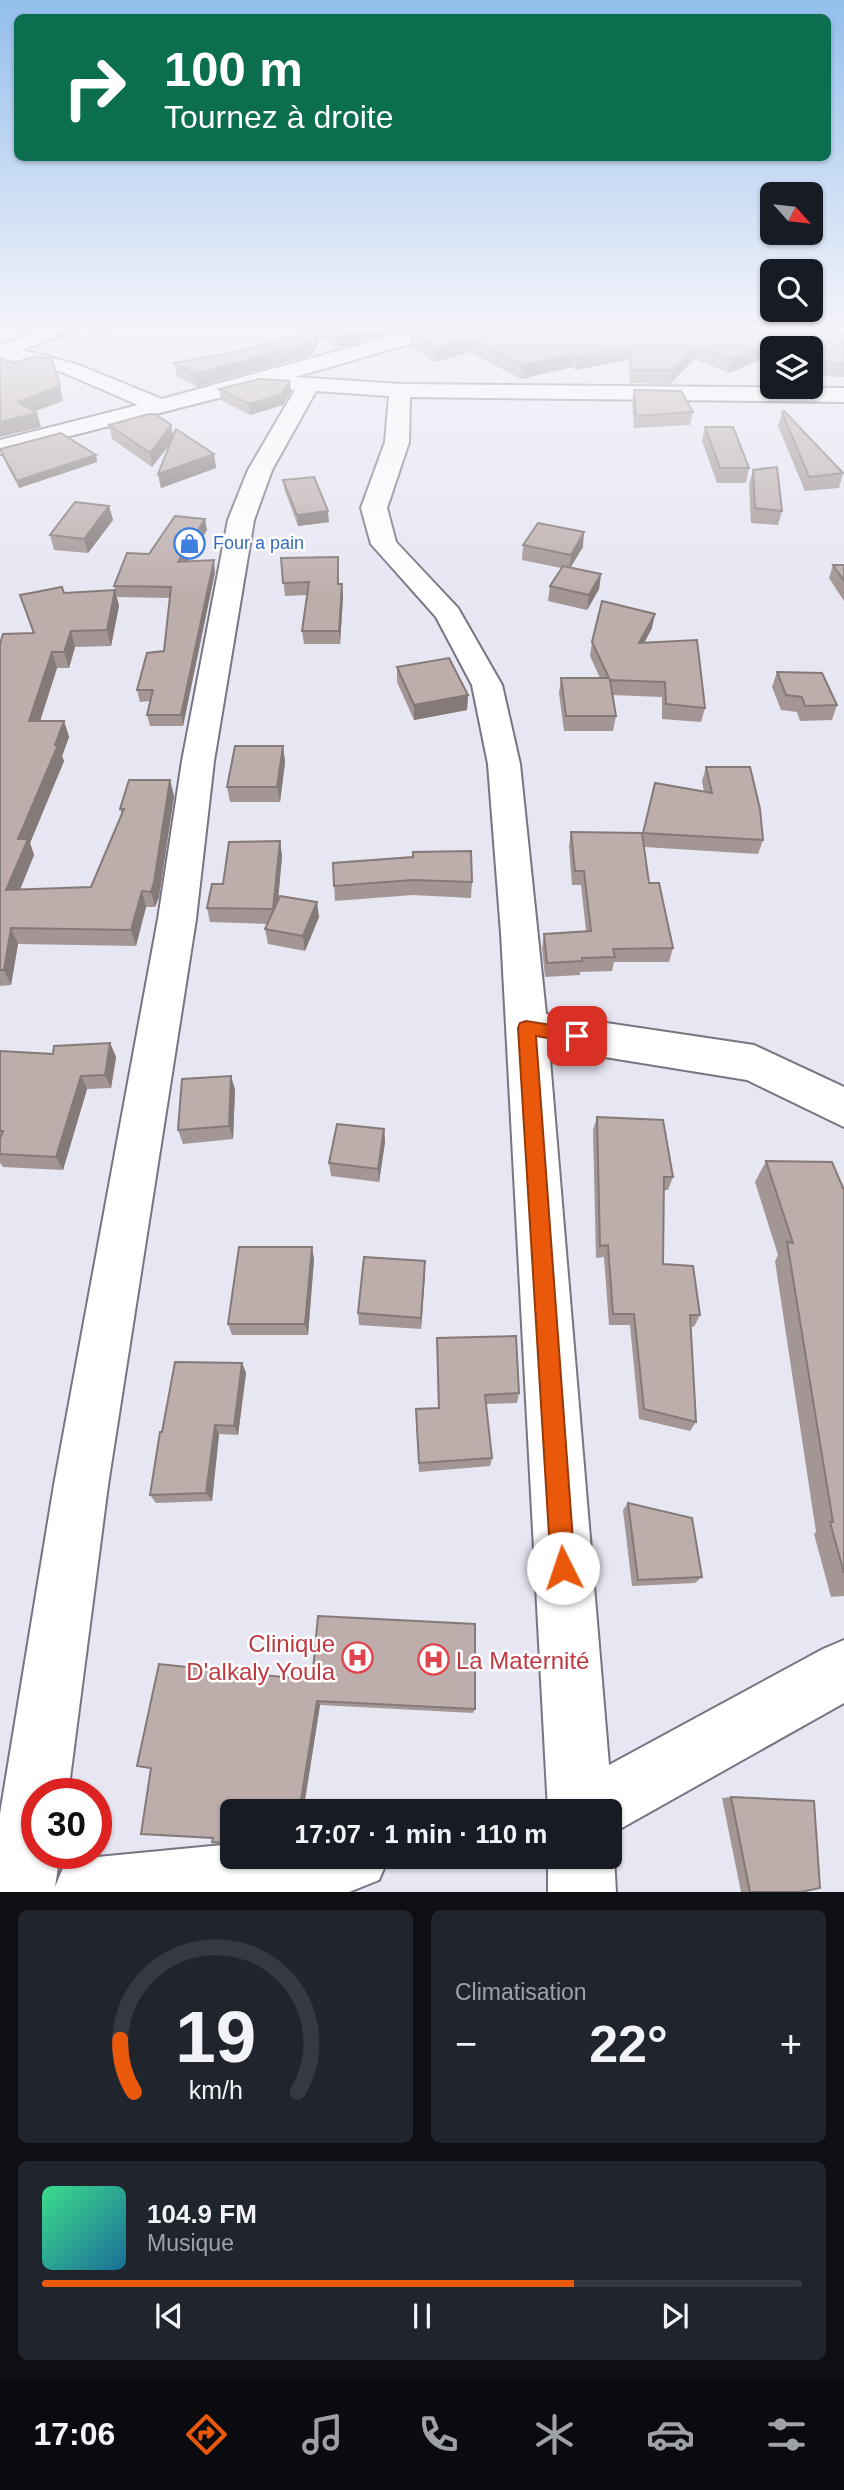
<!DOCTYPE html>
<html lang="fr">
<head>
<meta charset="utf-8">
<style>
	body { margin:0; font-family:Helvetica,sans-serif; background:#20242c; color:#f1f3f6; height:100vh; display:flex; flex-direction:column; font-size:26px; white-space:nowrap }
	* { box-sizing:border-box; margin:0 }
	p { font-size:23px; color:#9ea1a6 }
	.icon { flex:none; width:38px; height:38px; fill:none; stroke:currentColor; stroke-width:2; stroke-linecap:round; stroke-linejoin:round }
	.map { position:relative; height:1892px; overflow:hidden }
	.details { display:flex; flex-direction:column; gap:18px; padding:18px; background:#0d0f14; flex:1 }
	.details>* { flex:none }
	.top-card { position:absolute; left:14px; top:14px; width:817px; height:147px; border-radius:10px; box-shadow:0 2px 5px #0004; background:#0b6e4f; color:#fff; overflow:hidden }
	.needle { width:46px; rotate:117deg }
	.fabs { position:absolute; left:760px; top:182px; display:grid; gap:14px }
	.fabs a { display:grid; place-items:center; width:63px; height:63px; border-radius:10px; background:#171b24; box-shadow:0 2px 5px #0004; font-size:35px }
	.speed { position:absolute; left:21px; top:1778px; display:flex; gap:14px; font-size:35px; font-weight:700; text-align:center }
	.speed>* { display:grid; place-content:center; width:91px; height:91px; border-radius:50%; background:#171b24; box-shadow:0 2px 5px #0004; line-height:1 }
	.speed .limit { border:10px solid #d22; background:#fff; color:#111 }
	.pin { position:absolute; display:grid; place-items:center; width:60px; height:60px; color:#fff; margin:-30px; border-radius:14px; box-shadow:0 4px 10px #0006 }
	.me { position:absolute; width:77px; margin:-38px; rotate:356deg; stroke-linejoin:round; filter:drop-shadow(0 0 5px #0008) }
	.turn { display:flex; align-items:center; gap:24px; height:147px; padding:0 35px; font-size:32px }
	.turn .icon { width:91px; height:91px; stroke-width:2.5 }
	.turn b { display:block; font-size:49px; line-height:60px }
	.big { font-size:52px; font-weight:800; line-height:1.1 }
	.details .widget { flex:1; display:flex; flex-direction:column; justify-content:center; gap:10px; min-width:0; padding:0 24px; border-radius:10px; background:#20242c }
	.details .dial { align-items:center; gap:0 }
	.dial svg { height:182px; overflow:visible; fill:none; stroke:#363941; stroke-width:7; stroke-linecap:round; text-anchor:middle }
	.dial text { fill:#f1f3f6; stroke:none }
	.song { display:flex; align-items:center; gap:21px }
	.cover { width:84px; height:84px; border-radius:10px; background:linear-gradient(135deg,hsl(150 70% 55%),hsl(200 70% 35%)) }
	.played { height:7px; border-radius:4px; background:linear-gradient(90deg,#ea580c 70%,#363941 70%) }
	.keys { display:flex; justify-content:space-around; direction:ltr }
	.heat { display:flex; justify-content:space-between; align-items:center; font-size:38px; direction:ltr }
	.details .tiles { flex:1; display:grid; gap:18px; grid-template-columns:1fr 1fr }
	.widget:last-child { grid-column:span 2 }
	.trip { position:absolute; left:220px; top:1799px; width:402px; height:70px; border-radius:10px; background:#171b24; box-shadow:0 2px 5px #0004; font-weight:800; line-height:70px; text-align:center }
	.menu { display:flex; height:112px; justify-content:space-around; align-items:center; background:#090b0e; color:#9ea1a6 }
	.menu .icon { width:49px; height:49px }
	.menu .current { color:#ea580c }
	.menu b { font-size:32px; color:#f1f3f6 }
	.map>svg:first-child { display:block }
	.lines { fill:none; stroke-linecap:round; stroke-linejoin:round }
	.minor-casing { stroke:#767580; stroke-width:4 }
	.minor { fill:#fff; fill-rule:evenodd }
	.wall { fill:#a39694 }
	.shaded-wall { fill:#847a78 }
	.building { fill:#bdaeac; stroke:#847a78; stroke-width:2 }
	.route { fill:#ea580c; stroke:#983908; stroke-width:2 }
	.labels { text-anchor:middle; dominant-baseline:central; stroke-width:5; stroke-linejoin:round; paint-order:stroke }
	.far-shop-label { font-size:18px; fill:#366cbe; stroke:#fff; text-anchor:start }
	.near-health-label { font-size:24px; fill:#be3a42; stroke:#fff; text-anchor:end }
</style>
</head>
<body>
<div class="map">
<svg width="844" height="1892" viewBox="0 0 844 1892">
	<rect width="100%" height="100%" fill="#e7e6f3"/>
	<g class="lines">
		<defs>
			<g id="minor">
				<polygon points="42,329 70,329 67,333 22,350 76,364 162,399 418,329 450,329 447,333 295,377 400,384 844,388 844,402 410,397 409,442 387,508 396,542 458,608 502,685 520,764 546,1014 754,1045 844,1087 844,1127 747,1080 549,1048 609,1765 823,1649 844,1640 844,1703 611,1834 611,1811 548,1811 501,933 488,764 472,685 436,617 371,544 361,508 385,442 389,396 316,391 272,470 254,520 214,761 196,919 108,1485 68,1794 37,1794 37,1853 60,1853 55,1887 63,1868 87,1858 233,1844 233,1857 389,1857 379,1880 349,1892 0,1892 0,1814 54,1485 158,919 182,761 228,520 248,470 295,390 275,388 273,384 0,454 0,440 138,405 62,372 0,358 0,345"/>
				<polygon points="611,1849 614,1857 616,1892 548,1892 548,1857 611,1857"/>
			</g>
		</defs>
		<use href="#minor" class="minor-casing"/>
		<use href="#minor" class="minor"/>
	</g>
	<g class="wall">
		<polygon points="88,329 118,329 99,335"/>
		<polygon points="302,329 408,329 339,348 318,337 319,343 312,355 197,387 177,376 174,363 237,352 309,333"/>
		<polygon points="837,329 844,340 844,377 821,376 818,360 810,357 810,348 772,348 772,355 729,373 694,359 670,384 630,383 628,360 575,370 572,367 521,379 470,352 435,362 410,346 410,333"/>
		<polygon points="290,381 291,392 283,405 250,415 221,400 219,389"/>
		<polygon points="634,390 693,412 690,425 634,428 632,402"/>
		<polygon points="782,412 843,473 839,488 805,491 778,426"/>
		<polygon points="109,425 171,425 173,436 214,454 216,468 161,488 158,474 170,444 152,467 112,439"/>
		<polygon points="705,427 749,468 746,483 717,483 702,441"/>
		<polygon points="0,449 96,455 97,462 19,488 2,456"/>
		<polygon points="753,470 782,511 778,525 751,523 749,484"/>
		<polygon points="283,480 329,522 298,526 285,491"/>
		<polygon points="109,506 113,520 88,553 54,550 50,535"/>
		<polygon points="207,530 188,561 215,572 183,726 150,726 147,715 150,701 140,702 137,690 164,651 170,598 117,597 114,586 149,554"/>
		<polygon points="523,545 583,547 570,567 601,574 599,589 587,610 548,601 550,586 561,568 522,560"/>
		<polygon points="338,557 339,584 342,584 343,597 340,644 304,644 302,631 307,595 285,596 281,558"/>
		<polygon points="833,565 844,565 844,601 829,578"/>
		<polygon points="115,590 119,606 111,646 75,647 69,668 57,668 40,721 64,721 69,737 62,756 64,761 30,843 34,855 20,890 91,887 122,815 120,809 170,780 174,796 159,897 155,907 146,907 136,946 18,944 11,985 0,986 0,644 33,633 20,595"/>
		<polygon points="652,628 644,643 705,708 701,722 662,719 662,697 612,695 616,716 613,731 564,731 559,693 561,678 600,678 590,656 592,642"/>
		<polygon points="397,667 468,695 467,710 414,720 397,682"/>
		<polygon points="777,672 837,705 832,720 800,721 797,712 781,710 772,687"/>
		<polygon points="283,746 285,762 280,802 230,802 227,787"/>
		<polygon points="706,767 763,840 758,854 644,847 649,883 673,948 669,962 614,962 612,971 580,972 580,975 545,977 542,948 544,934 586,931 581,885 572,885 569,846 571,832 643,836 655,783 704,792 702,781"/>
		<polygon points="280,841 282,856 278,899 319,917 305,951 268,944 265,929 267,924 210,922 207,908 223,884"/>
		<polygon points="333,863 472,882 471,898 413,895 335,901"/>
		<polygon points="110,1043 116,1057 111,1088 87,1089 63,1170 3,1167 0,1163 0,1051 53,1054"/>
		<polygon points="235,1089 233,1139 183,1144 178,1130"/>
		<polygon points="597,1117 673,1177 668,1190 664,1190 663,1264 700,1315 694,1327 690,1326 696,1422 690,1431 639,1419 630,1325 609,1325 604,1257 596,1258 593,1130"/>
		<polygon points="384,1129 385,1142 379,1182 331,1176 329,1163"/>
		<polygon points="766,1161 844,1190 844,1596 831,1597 814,1534 816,1532 775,1261 778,1255 755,1182"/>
		<polygon points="314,1259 308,1335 232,1335 228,1324"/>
		<polygon points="425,1273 421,1329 359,1325 358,1313"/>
		<polygon points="437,1338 519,1393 517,1403 486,1404 492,1458 490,1466 419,1472 416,1419 438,1408"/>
		<polygon points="242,1363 246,1373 238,1435 219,1434 212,1501 156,1503 150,1495 162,1432"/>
		<polygon points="628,1503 702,1577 695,1583 632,1586 623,1510"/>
		<polygon points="159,1664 475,1709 473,1713 320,1705 304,1806 281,1802 213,1838 151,1769 137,1766"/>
		<polygon points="731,1797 801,1892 741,1892 722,1798"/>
	</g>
	<g class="shaded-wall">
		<polygon points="53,329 88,329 56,340"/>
		<polygon points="98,329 118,329 99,335"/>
		<polygon points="359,329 408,329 339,348 339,334"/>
		<polygon points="318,330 319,343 312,355 197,387 194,374"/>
		<polygon points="787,336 784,348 772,348 772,355 729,373 731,359"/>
		<polygon points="470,339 470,352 435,362 436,348"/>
		<polygon points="696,346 694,359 670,384 672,370"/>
		<polygon points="630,347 628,360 575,370 577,356"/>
		<polygon points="574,354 572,367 521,379 522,365"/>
		<polygon points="290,381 291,392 283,405 250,415 249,404"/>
		<polygon points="60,386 63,401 22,416 18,402"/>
		<polygon points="37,413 41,427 0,437 0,422"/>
		<polygon points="171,425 174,439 152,467 150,453"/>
		<polygon points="214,454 216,468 161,488 158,474"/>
		<polygon points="96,455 97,462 19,488 17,481"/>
		<polygon points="109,506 113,520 88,553 84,539"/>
		<polygon points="328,511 329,522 298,526 297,515"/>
		<polygon points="205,519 207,530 181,573 178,562"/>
		<polygon points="584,532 583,547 569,570 571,555"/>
		<polygon points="214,560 215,572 183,726 181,715"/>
		<polygon points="601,574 599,589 587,610 589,595"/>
		<polygon points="342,584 343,597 340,644 339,631"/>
		<polygon points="115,590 119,606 111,646 107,630"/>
		<polygon points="655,614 652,628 636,658 639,643"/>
		<polygon points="71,631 75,647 69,668 64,652"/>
		<polygon points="52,652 57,668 35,737 29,721"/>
		<polygon points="468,695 467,710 414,720 414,705"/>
		<polygon points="64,721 69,737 62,756 64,761 30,843 34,855 13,906 6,890 18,839"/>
		<polygon points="283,746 285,762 280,802 277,787"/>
		<polygon points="170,780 174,796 159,897 155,907 151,892"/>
		<polygon points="280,841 282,856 276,924 273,909"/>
		<polygon points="142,891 146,907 136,946 131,930"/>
		<polygon points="317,902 319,917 305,951 303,936"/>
		<polygon points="11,928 18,944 11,985 4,970"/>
		<polygon points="110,1043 116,1057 111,1088 105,1075"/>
		<polygon points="81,1076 87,1089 63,1170 56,1157"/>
		<polygon points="231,1076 235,1089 233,1139 229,1126"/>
		<polygon points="384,1129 385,1142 379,1182 378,1169"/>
		<polygon points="312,1247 314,1259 308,1335 305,1324"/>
		<polygon points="425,1261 425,1273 421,1329 421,1318"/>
		<polygon points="242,1363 246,1373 238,1435 234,1426"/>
		<polygon points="215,1425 219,1434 212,1501 206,1493"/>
		<polygon points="317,1701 320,1705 304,1806 300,1806"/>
		<polygon points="276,1801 281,1802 280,1811 275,1811"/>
	</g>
	<g class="building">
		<polygon points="328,329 359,329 339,334"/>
		<polygon points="424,329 837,329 844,340 844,364 825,362 822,346 787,336 731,359 696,346 672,370 632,370 630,347 577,356 574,354 522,365 470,339 436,348 410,333"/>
		<polygon points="318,330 311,343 194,374 174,363 237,352"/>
		<polygon points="36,356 52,359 60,386 18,402 37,413 0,422 0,357 13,363"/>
		<polygon points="259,379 290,381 282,394 249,404 219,389"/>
		<polygon points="634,390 681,391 693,412 636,416"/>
		<polygon points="784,411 843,473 809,477 782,412"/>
		<polygon points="149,414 155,414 171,425 150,453 109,425"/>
		<polygon points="705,427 733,427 749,468 720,468"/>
		<polygon points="176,429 214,454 158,474"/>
		<polygon points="61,433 96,455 17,481 0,449"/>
		<polygon points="777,467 782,511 755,508 753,470"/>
		<polygon points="314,477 328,511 297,515 283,480"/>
		<polygon points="75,502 109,506 84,539 50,535"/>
		<polygon points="175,516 205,519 178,562 214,560 181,715 147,715 153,690 137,690 147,653 164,651 171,587 114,586 127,553 149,554"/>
		<polygon points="538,523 584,532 571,555 523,545"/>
		<polygon points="338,557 338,584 342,584 339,631 302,631 309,582 283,583 281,558"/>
		<polygon points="833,565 844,565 844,581"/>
		<polygon points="563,566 601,574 589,595 550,586"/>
		<polygon points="62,587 64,593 115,590 107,630 71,631 64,652 52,652 29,721 64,721 55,745 58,745 18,839 28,839 6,890 91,887 124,809 120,809 129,780 170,780 154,882 151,892 142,891 131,930 11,928 4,970 0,970 0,644 3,634 34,633 20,595"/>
		<polygon points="602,601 655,614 639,643 697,640 705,708 666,704 665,682 610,680 616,716 566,716 561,678 609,678 592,642"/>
		<polygon points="449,658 468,695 414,705 397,667"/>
		<polygon points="777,672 822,673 837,705 805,706 802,697 786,695"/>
		<polygon points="235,746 283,746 277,787 227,787"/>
		<polygon points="706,767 750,767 760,809 763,840 643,833 655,783 712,793"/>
		<polygon points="571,832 642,833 649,883 659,883 673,948 613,949 615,957 582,958 582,961 547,963 544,934 591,931 584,871 575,871"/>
		<polygon points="280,841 273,909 207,908 212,884 223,884 229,842"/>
		<polygon points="471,851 472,882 413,880 334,886 333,863 413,857 413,852"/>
		<polygon points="280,896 317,902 303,936 265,929"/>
		<polygon points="110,1043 105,1075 81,1076 56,1157 0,1154 0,1139 3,1131 0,1131 0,1051 53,1054 54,1046"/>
		<polygon points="231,1076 229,1126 178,1130 182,1079"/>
		<polygon points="597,1117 663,1120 673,1177 664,1177 663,1264 693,1266 700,1315 690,1315 696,1422 644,1409 634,1314 613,1314 608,1245 600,1246"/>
		<polygon points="337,1124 384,1129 378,1169 329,1163"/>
		<polygon points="766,1161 832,1162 844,1190 844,1573 830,1522 833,1522 787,1242 793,1243"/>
		<polygon points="239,1247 312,1247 305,1324 228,1324"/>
		<polygon points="364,1257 425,1261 421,1318 358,1313"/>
		<polygon points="516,1336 519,1393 485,1395 492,1458 419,1463 416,1409 439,1408 437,1338"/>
		<polygon points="175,1362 242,1363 234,1426 215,1425 206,1493 150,1495 160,1432 162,1432"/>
		<polygon points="628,1503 692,1518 702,1577 638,1580"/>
		<polygon points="318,1616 475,1624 475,1709 317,1701 300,1806 276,1801 275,1811 233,1811 233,1844 212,1842 213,1838 141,1834 151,1768 137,1766 159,1664 312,1680"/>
		<polygon points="731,1797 814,1801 820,1888 801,1892 750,1892"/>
	</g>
	<linearGradient id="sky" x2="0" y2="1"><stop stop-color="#93beec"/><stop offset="0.55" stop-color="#f4f4fa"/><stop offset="1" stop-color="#f4f4fa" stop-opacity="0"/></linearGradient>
	<rect width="844" height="594" fill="url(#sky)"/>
	<polygon class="route" points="526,1021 577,1029 583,1031 585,1036 583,1041 577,1043 536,1036 575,1568 572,1577 563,1580 555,1577 551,1568 518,1028 520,1023"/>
	<defs>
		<symbol id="shop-ring" viewBox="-11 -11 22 22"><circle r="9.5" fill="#fff" stroke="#3f7fe0" stroke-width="1.5"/><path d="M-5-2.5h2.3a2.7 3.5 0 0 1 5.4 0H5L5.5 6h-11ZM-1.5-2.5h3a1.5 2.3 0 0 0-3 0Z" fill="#3f7fe0"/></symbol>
		<symbol id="hospital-ring" viewBox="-11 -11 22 22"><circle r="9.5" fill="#fff" stroke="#e0444e" stroke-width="1.5"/><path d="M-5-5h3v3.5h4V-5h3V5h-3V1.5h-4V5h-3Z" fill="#e0444e"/></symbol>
	</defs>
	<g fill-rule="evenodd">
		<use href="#shop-ring" x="172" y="526" width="35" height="35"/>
		<use href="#hospital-ring" x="340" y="1640" width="35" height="35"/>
		<use href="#hospital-ring" x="416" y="1642" width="35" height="35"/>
	</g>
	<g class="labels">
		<g class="far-shop-label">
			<text x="213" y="543">Four a pain</text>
		</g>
		<g class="near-health-label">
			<text x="335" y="1643">Clinique<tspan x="335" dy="28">D'alkaly Youla</tspan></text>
			<text x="456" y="1660" text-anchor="start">La Maternité</text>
		</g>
	</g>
</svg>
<div class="fabs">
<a><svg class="needle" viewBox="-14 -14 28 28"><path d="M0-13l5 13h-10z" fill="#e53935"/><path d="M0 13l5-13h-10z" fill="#9ea1a6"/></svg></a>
<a><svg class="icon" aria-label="search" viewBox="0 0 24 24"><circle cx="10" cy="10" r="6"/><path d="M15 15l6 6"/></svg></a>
<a><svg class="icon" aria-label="layers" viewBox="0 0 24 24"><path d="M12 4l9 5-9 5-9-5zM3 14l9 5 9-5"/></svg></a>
</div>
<div class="speed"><div class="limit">30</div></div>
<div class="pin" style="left:577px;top:1036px;background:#d93025"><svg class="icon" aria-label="arrive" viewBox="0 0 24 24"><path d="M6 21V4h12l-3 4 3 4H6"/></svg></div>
<svg class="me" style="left:563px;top:1568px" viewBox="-20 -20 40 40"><circle r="19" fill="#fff"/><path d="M0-13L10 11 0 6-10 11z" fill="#ea580c"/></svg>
<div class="trip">17:07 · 1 min · 110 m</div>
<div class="top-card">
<div class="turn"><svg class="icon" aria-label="right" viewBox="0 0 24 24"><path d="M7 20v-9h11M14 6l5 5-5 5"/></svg><div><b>100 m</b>Tournez à droite</div></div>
</div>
</div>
<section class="details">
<div class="tiles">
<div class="widget dial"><svg viewBox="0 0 100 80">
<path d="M14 69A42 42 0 1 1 86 69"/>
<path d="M14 69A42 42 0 0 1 8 46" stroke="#ea580c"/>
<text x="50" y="56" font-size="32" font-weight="700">19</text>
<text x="50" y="72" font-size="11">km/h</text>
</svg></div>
<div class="widget"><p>Climatisation</p>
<div class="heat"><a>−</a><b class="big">22°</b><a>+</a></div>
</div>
<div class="widget">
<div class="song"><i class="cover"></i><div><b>104.9 FM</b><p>Musique</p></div></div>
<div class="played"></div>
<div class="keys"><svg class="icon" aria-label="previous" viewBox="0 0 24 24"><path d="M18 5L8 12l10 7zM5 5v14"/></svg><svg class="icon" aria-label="pause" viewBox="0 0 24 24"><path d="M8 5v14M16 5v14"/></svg><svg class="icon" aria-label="next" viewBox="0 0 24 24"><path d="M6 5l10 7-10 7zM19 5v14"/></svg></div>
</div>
</div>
</section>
<nav class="menu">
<b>17:06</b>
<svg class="icon current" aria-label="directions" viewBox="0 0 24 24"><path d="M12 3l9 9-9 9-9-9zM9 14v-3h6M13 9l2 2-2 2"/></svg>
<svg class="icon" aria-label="music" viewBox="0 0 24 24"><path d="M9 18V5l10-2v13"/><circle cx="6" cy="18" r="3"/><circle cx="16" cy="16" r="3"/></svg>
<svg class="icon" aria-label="phone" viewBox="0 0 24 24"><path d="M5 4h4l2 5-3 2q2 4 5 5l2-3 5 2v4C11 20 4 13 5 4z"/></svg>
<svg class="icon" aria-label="climate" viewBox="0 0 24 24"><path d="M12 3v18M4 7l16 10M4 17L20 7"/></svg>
<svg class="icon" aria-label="car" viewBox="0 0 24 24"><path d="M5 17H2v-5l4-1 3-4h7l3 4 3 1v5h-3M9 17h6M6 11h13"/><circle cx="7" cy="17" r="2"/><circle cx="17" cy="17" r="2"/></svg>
<svg class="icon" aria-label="filters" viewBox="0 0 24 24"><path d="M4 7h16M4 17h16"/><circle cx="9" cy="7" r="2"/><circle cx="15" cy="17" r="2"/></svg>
</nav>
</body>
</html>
